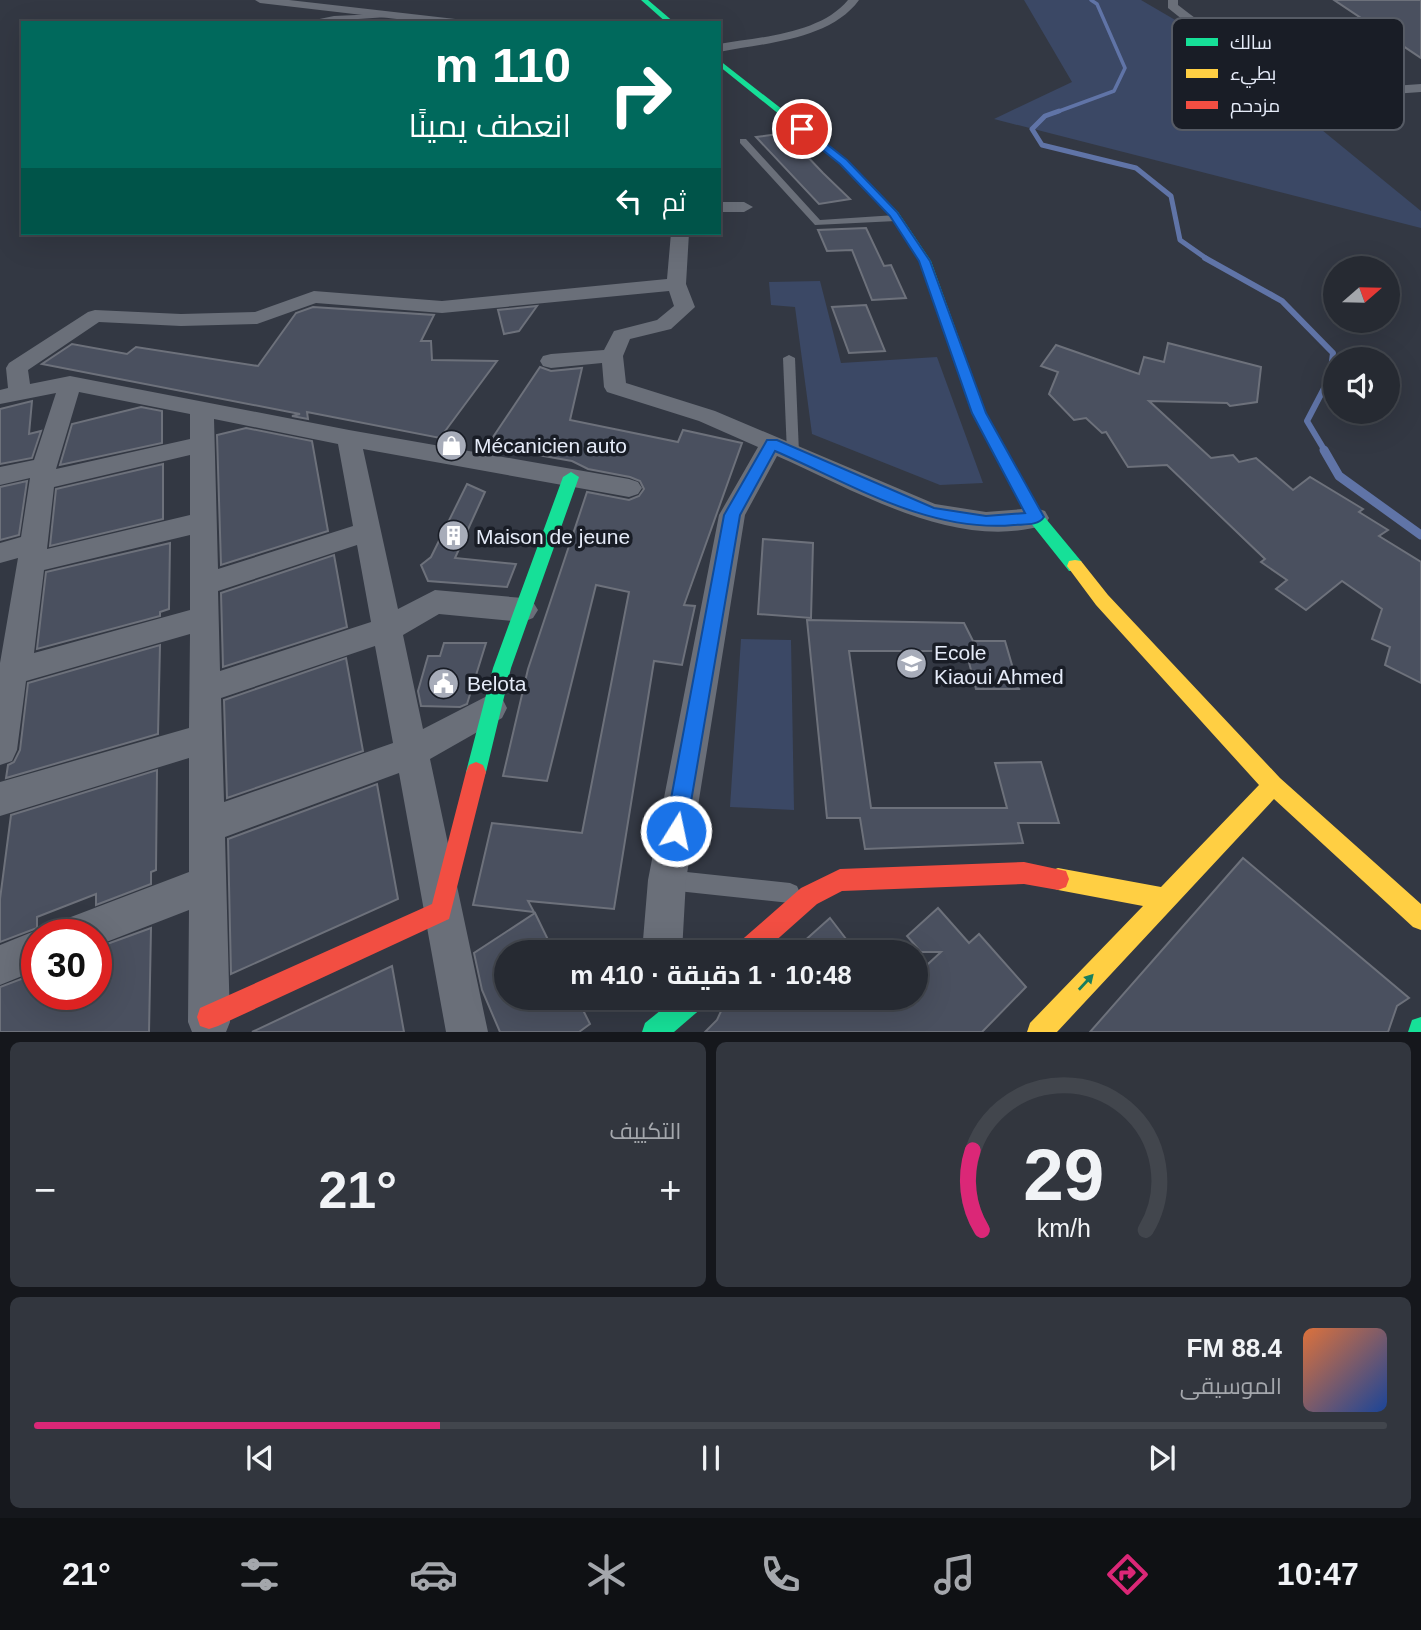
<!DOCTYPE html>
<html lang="ar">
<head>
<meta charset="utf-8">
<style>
	body { margin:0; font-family:Arial,Cairo,sans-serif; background:#32363e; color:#f1f3f6; direction:rtl; height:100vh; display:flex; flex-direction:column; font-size:26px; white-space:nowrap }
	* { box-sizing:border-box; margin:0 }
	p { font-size:23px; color:#a4a7ac }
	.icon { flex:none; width:38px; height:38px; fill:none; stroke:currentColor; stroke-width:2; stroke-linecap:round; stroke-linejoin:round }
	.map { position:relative; height:1032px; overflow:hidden; direction:ltr }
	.drawer { display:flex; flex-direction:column; gap:10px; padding:10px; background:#15171c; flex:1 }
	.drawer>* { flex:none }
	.top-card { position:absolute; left:21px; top:21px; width:700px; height:214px; border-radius:0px; box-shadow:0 7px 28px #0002,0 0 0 2px #42464d; direction:rtl; background:#00695c; color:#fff; overflow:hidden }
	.needle { width:46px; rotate:70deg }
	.fabs { position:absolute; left:1323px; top:256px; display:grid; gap:14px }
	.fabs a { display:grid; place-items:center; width:77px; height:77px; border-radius:50%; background:#262a32; box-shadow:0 7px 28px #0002,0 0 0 2px #42464d; font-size:35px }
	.speed { position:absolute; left:21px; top:919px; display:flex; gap:14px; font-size:35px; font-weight:700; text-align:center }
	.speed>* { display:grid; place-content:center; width:91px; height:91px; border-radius:50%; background:#262a32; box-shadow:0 7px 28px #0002,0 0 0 2px #42464d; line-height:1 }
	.speed .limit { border:10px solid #d22; background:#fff; color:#111 }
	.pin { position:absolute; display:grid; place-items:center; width:60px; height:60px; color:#fff; margin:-30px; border:4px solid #fff; border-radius:50%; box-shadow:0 2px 7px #0007 }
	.me { position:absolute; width:77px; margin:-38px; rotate:10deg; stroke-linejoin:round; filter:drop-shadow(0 0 5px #0008) }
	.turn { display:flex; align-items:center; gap:24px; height:147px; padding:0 35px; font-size:32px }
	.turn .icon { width:91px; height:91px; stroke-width:2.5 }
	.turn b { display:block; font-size:49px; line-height:60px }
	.then { display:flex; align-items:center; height:66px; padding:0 35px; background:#0003; gap:14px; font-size:26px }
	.big { font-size:52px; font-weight:700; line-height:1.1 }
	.drawer .widget { flex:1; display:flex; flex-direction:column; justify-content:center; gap:10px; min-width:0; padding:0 24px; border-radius:10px; background:#32363e }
	.drawer .dial { align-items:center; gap:0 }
	.dial svg { height:182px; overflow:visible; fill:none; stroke:#42464d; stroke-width:7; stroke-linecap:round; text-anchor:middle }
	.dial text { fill:#f1f3f6; stroke:none }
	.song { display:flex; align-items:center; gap:21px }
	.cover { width:84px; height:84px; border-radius:10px; background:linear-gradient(135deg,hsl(20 70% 55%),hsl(220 70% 35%)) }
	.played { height:7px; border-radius:4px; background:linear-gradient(90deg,#db2777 30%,#42464d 30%) }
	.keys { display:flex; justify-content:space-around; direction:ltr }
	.heat { display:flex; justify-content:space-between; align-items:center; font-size:38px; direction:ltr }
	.drawer .tiles { flex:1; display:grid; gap:10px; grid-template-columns:1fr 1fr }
	.widget:last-child { grid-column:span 2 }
	.trip { position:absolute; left:494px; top:940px; width:434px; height:70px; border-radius:35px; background:#262a32; box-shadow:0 7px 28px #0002,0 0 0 2px #42464d; font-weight:700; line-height:70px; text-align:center; direction:rtl }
	.menu { display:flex; height:112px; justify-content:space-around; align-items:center; background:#0f1114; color:#a4a7ac }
	.menu .icon { width:49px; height:49px }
	.menu .current { color:#db2777 }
	.menu b { font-size:32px; color:#f1f3f6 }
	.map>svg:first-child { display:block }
	.green { fill:#3b4865 }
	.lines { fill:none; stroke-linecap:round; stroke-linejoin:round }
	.stream-far3 { stroke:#6074a7; stroke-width:3.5 }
	.stream-far2 { stroke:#6074a7; stroke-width:5 }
	.stream-far1 { stroke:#6074a7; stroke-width:6 }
	.stream { stroke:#6074a7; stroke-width:9 }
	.building { fill:#4a505f; stroke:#6d717b; stroke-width:2 }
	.lane { fill:#6a6f79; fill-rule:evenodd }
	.street { fill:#6a6f79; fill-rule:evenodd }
	.fast { fill:#16e098; fill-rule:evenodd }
	.slow { fill:#ffcf43; fill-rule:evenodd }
	.jam { fill:#f24e42; fill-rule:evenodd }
	.oneway { fill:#187e5f }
	.route { fill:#1a73e8; stroke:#114b97; stroke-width:2 }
	.labels { text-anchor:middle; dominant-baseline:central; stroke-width:7; stroke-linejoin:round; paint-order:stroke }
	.poi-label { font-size:21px; fill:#e5ebf8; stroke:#191d26; text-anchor:start }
	.key { fill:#191d26; stroke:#565b65; stroke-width:2 }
	.key-label { font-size:19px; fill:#e5ebf8 }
</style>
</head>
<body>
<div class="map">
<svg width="1421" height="1032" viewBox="0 0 1421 1032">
	<rect width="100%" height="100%" fill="#333843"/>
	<g class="green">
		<polygon points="1024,0 1141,0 1218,45 1421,211 1421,228 994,119 1072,82"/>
		<polygon points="820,281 841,363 937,357 983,483 940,485 812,434 795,307 771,305 769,282"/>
		<polygon points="741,639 791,640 794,810 730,807"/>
	</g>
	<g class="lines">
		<polyline class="stream-far3" points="1054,113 1114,91 1125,68 1097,4 1091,0"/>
		<polyline class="stream-far2" points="1059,111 1045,116 1032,129 1042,145 1136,168 1171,196 1180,240 1207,259"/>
		<polyline class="stream-far1" points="1205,258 1282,301 1333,353 1330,377 1307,421 1325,451"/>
		<polyline class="stream" points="1324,450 1339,476 1421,535"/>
	</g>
	<g class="building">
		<polygon points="1334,0 1421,0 1421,58"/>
		<polygon points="785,133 823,173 850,199 819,204 756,137"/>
		<polygon points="866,228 884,266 891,265 906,298 872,300 852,250 827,251 818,230"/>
		<polygon points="866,305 885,351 849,353 832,307"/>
		<polygon points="537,306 519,331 504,334 498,310"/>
		<polygon points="313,307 434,315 421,341 431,341 432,360 497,361 440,438 307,412 308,419 292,416 300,414 42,364 72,344 127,354 136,347 258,366 296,313"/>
		<polygon points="1168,343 1261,367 1257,402 1230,406 1227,403 1149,401 1211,458 1233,455 1239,462 1256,458 1293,490 1310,477 1363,509 1359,512 1388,530 1379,536 1421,562 1421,683 1385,665 1390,647 1372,639 1382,609 1342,581 1306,610 1276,589 1287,580 1261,562 1265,559 1167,465 1128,467 1106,432 1102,433 1086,418 1074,420 1049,394 1058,372 1041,366 1056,345 1139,374 1144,357 1164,362"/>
		<polygon points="540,367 551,371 582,368 570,420 678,442 683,430 742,443 684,605 695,606 682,665 654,661 614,909 528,901 534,912 473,905 492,823 582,833 629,592 596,585 547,781 503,776 528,669 587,492 629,500 639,496 644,489 640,481 630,477 588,469 572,461 487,446"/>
		<polygon points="32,401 29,434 41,431 32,458 0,464 0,409"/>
		<polygon points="141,407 162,411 162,443 60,465 72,424"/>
		<polygon points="246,428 312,441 328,531 221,565 217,435"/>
		<polygon points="163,464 163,519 50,546 56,489"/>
		<polygon points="27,481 19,535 0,540 0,487"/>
		<polygon points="467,484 485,492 455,558 516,564 507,587 428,581 421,565 431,557"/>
		<polygon points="763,539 813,543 811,618 758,614"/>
		<polygon points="170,543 169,609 160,612 160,616 37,649 46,572"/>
		<polygon points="334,555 347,627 223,667 221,593"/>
		<polygon points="807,620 964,623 973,641 1005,641 1019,689 976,689 966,651 849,651 871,808 1007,808 995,763 1041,762 1059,823 1018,823 1023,843 865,849 860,818 827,818"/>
		<polygon points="444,643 486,643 467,704 460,707 421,706 418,691 428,656 440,656"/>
		<polygon points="160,645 158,734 6,778 8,765 14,762 20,750 28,683"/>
		<polygon points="346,658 363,751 227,798 224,700"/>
		<polygon points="157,770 156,870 151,872 151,884 96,905 96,894 37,917 37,928 0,942 0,899 11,815"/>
		<polygon points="377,784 398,899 231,974 228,839"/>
		<polygon points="1243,858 1409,998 1397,1006 1388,1032 1090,1032"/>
		<polygon points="938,908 969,943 979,934 1026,987 982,1032 705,1032 717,1020 727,998 915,998 915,976 941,952 921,952 907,936"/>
		<polygon points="535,913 554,952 506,952 506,998 577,998 590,1024 579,1032 500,1032 482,990 474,953"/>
		<polygon points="830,918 856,952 792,952"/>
		<polygon points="151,928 149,1032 0,1032 0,987 37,973 37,994 96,994 96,948"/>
		<polygon points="392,966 404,1032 252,1032"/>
	</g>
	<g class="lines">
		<g class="lane">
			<polygon points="400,13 402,16 300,23 334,16"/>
			<polygon points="740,139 746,139 820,220 896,215 901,218 896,221 815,225 740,143"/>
			<polygon points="789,355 795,358 799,453 793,457 787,453 783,358"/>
			<polygon points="668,870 790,883 797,886 800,893 797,900 790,903 668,890 661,887 658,880 661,873"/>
		</g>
		<g class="street">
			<polygon points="255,0 289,0 464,20 470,23 431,23 260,3"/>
			<path d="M848 0H859C830 40 765 43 719 52V44C760 37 820 34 848 0Z"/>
			<path d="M1168 0H1178V5C1227 43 1286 83 1351 87 1374 89 1398 85 1421 84V92C1398 93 1374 97 1351 95 1282 90 1220 50 1168 8Z"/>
			<polygon points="719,202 744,202 753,207 744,212 719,212"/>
			<path d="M671 233H689L686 284 695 307 671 329 630 339 623 356 626 383 715 411 935 504 986 512 1036 508 1045 511 1049 518 1045 525C956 552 857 491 777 456L745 515 686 880 682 952H642L648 880 719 515 758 447 699 421 607 392 604 387 602 363 551 368 543 366 540 361 543 356 551 354 604 350 614 331 657 320 674 306 669 291 442 313 316 303 257 324 181 326 99 322 28 370 30 384 70 376 349 430 629 479 638 482 642 488 638 494 629 497 363 449 398 609 435 590 523 598 533 602 538 610 533 618 523 622 439 614 403 635 423 729 491 694 502 698 507 708 502 718 430 759 488 1032H446L399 773 225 837 230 1022 226 1032H192L188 1022 189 910 96 946V934H58L63 920 189 872V758L0 816V782L189 728 190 634 26 681 17 750 12 761 0 765V663L18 558 0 563V543L21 537 30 478 0 485V467L34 460 56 393 0 404V390L8 388 6 368 9 363 88 312 95 310 181 314 255 312 314 291 442 301 667 279ZM79 392 190 414V439L56 469ZM214 419 338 444 353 526 218 569ZM190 455V515L47 549 54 487ZM190 535V610L34 653 44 570ZM357 545 371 622 220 671 218 591ZM375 646 393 743 224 802 221 698Z"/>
			<polygon points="37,930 47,934 37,934 37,970 0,985 0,945"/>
		</g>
		<g class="fast">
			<polygon points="641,0 648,0 675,23 667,23"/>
			<polygon points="719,60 847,160 898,212 931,261 986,413 1042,514 1081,561 1083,566 1081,571 1069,571 1030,522 972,413 919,261 890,216 841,164 719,66"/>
			<polygon points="571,472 579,477 511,668 486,772 483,779 476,782 469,779 466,772 493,668 563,477"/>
			<polygon points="676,998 706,998 703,1007 674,1032 642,1032 645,1023"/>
			<polygon points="1421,1017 1421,1032 1408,1032 1412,1020"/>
		</g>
		<polygon class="slow" points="1075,560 1081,561 1108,595 1280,778 1421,904 1421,930 1413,927 1274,799 1057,1032 1027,1032 1030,1023 1143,906 1058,890 1050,887 1047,879 1050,871 1058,868 1161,887 1259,785 1096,605 1067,566 1069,561"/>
		<g class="jam">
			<polygon points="476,762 483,765 486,772 449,919 218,1026 209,1029 200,1026 197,1017 200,1008 432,904 466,772 469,765"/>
			<polygon points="1024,862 1066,871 1069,879 1066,887 1058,890 1024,884 842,891 817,904 763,952 733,952 737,944 801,888 840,869"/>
		</g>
	</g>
	<defs><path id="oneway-solid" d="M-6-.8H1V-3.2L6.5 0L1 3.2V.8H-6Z" transform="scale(1.75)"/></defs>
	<use class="oneway" href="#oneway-solid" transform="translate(1086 982) rotate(-47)"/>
	<path class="route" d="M799 127H805L847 160 897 212 930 261 986 413 1044 517C1038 526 1024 524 1014 525 929 533 851 484 775 451L740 515 686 831 683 838 676 841 668 838 665 831 724 515 767 440H777L934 508 986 516 1025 513 972 413 919 261 890 216 840 164 799 131Z"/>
	<defs>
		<symbol id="shop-disc" viewBox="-11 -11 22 22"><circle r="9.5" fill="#a7acb9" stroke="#191d26"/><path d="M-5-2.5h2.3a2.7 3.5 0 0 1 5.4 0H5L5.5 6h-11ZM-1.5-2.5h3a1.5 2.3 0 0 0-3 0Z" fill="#fff"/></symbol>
		<symbol id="building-disc" viewBox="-11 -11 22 22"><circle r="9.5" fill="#a7acb9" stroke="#191d26"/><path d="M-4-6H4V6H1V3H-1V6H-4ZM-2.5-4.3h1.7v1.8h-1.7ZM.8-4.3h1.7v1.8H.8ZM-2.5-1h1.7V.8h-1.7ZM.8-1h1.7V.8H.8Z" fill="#fff"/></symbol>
		<symbol id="school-disc" viewBox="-11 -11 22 22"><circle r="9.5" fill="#a7acb9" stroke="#191d26"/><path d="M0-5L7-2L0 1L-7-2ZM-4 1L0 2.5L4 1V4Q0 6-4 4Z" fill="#fff"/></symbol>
		<symbol id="civic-disc" viewBox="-11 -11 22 22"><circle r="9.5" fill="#a7acb9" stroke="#191d26"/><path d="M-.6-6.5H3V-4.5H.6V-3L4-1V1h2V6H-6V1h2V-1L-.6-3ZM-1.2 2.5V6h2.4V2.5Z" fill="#fff"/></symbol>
	</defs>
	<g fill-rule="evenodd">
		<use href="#shop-disc" x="434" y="428" width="35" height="35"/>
		<use href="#building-disc" x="436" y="518" width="35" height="35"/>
		<use href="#school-disc" x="894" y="646" width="35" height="35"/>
		<use href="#civic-disc" x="426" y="666" width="35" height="35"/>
	</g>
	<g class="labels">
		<g class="poi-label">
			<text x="474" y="445">Mécanicien auto</text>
			<text x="476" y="536">Maison de jeune</text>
			<text x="934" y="652">Ecole<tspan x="934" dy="24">Kiaoui Ahmed</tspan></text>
			<text x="467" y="683">Belota</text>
		</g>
	</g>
	<rect x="1172" y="18" width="232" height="112" rx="10" class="key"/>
	<rect x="1186" y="38" width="32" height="8" fill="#16e098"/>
	<rect x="1186" y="69" width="32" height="9" fill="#ffcf43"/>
	<rect x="1186" y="101" width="32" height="8" fill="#f24e42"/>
	<g class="key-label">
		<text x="1230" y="49">سالك</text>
		<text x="1230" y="80">بطيء</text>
		<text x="1230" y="112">مزدحم</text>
	</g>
</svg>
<div class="fabs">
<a><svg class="needle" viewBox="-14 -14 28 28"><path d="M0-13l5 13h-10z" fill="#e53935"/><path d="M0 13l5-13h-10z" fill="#a4a7ac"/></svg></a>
<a><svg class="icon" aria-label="sound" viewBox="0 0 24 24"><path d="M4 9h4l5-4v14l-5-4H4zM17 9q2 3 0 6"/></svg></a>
</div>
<div class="speed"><div class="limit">30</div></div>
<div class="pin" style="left:802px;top:129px;background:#d93025"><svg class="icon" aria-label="arrive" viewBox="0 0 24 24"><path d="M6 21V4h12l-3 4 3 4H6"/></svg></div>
<svg class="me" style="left:676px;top:831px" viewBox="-20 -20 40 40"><circle r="17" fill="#1a73e8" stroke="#fff" stroke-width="3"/><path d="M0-11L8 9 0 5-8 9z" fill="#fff"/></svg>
<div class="trip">10:48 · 1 دقيقة · 410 m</div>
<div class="top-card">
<div class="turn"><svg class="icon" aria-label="right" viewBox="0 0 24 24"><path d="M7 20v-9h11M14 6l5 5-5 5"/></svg><div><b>110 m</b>انعطف يمينًا</div></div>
<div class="then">ثم<svg class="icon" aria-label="left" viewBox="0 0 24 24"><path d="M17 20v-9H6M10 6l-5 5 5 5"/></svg></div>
</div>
</div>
<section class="drawer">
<div class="tiles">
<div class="widget dial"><svg viewBox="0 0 100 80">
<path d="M14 69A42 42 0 1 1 86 69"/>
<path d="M14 69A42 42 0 0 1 10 34" stroke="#db2777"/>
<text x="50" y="56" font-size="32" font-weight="700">29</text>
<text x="50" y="72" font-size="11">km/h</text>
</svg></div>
<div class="widget"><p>التكييف</p>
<div class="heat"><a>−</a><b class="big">21°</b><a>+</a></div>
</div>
<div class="widget">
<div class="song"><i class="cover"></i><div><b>88.4 FM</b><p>الموسيقى</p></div></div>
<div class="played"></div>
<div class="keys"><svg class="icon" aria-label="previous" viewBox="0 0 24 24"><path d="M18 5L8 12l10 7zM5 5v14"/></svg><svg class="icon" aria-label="pause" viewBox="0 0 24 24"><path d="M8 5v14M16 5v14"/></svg><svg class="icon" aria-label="next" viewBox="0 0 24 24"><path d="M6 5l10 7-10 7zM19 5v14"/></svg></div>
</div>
</div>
</section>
<nav class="menu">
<b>10:47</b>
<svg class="icon current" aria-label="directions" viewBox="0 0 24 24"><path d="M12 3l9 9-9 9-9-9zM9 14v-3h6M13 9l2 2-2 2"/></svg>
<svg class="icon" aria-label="music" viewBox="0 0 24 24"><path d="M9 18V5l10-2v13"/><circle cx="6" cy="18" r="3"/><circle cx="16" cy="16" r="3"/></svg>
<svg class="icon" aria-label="phone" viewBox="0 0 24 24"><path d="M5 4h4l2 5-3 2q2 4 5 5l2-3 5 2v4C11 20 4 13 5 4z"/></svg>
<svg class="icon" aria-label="climate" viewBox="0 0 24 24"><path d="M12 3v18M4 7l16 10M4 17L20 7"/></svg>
<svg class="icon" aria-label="car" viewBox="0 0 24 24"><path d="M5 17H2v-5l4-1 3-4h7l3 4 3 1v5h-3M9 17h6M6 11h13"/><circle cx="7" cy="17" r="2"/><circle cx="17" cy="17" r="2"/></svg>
<svg class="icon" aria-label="filters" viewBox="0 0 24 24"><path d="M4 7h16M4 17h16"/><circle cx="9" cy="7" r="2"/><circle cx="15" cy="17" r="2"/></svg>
<b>21°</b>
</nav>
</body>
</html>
